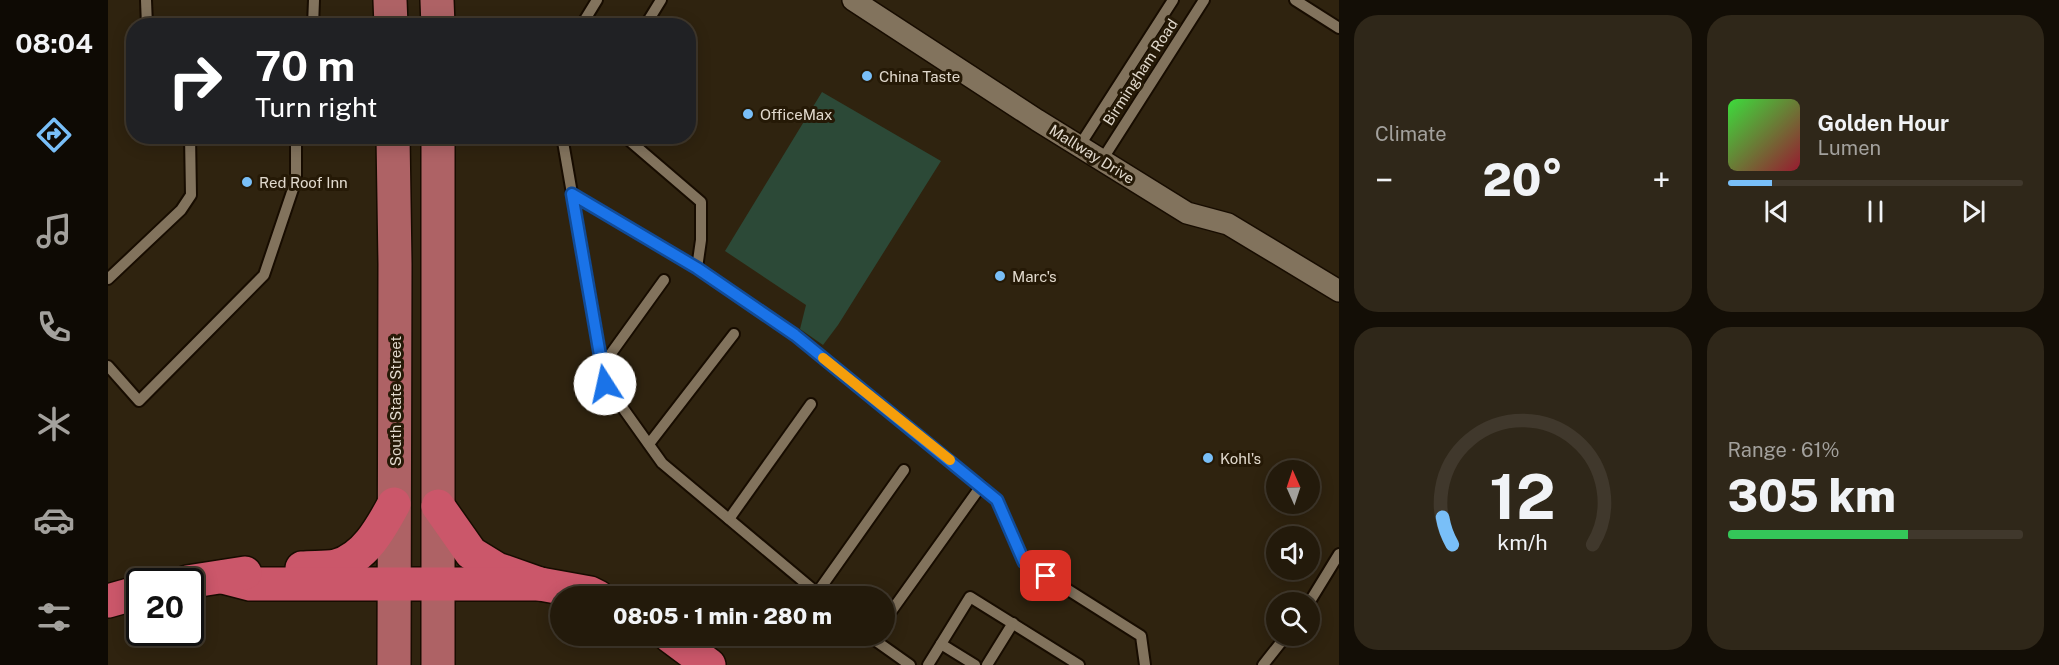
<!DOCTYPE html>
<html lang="en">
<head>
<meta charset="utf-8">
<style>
	body { margin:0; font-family:"Public Sans",sans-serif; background:#2f2719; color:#f1f3f6; height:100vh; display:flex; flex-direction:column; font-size:22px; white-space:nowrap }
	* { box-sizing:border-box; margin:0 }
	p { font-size:20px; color:#a3a19d }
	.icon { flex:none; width:33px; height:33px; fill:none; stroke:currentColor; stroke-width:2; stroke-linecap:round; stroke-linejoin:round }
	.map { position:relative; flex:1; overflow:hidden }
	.details { display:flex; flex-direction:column; gap:15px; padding:15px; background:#130e06; width:720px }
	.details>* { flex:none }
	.top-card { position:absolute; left:18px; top:18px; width:570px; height:126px; border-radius:24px; box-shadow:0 3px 15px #0003,0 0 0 2px #40382c; background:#202124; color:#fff; overflow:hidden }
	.needle { width:39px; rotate:357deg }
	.tools { position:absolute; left:1158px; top:460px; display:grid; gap:12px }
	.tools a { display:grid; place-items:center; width:54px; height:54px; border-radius:50%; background:#231a0b; box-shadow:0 3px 15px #0003,0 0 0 2px #40382c; font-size:30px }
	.speed { position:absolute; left:18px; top:568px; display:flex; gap:12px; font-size:30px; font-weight:700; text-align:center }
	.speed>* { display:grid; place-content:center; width:78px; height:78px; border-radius:50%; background:#231a0b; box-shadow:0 3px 15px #0003,0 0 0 2px #40382c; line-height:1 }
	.speed .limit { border:3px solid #111; border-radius:9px; background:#fff; color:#111 }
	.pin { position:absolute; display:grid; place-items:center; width:51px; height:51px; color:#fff; margin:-26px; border-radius:12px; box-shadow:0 3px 9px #0006 }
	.me { position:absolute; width:66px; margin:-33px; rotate:350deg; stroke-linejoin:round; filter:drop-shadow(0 0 4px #0008) }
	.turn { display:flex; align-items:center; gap:21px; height:126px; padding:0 30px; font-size:27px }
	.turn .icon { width:78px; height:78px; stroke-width:2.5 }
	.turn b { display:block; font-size:42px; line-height:51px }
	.big { font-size:45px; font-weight:800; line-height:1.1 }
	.details .tile { flex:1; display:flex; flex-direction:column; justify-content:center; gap:9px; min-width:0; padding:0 21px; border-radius:24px; background:#2f2719 }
	.details .dial { align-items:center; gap:0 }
	.dial svg { height:156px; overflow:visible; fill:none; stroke:#40382c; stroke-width:7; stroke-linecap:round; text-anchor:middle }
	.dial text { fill:#f1f3f6; stroke:none }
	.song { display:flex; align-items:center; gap:18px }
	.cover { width:72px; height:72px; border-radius:9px; background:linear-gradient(135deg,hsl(120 70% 55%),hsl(350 70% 35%)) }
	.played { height:6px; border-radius:3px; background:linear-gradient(90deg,#79bff8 15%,#40382c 15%) }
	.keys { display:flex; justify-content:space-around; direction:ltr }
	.heat { display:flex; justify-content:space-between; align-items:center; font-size:33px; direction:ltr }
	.charge { height:9px; border-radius:4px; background:linear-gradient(90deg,#34c759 61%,#40382c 0) }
	.details .tiles { flex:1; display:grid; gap:15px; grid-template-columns:repeat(2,1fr) }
	.trip { position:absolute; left:442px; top:586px; width:345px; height:60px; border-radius:30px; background:#231a0b; box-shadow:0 3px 15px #0003,0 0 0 2px #40382c; font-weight:800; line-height:60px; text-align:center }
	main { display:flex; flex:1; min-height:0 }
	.menu { display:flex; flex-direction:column; width:108px; justify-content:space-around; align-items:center; background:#0e0a04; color:#a3a19d }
	.menu .icon { width:42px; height:42px }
	.menu .current { color:#79bff8 }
	.menu b { font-size:27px; color:#f1f3f6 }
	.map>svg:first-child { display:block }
	.green { fill:#2c4937 }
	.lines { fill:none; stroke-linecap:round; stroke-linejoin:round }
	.service-casing { stroke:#170c00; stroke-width:14 }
	.minor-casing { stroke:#170c00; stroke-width:24 }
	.primary-casing { stroke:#170c00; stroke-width:36 }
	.motorway-casing { stroke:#170c00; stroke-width:36 }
	.service { stroke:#82735d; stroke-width:10 }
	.minor { stroke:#82735d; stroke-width:21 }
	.primary { stroke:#ae6265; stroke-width:33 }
	.motorway { stroke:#cb576a; stroke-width:33 }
	.route-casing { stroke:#114b97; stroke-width:15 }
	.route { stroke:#1a73e8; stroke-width:10 }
	.slow { stroke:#f59e0b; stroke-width:10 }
	.poi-dot { fill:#79bff8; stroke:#251906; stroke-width:2 }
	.labels { text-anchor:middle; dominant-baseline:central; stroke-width:6; stroke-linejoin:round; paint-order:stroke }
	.street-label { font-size:15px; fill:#e1d9cd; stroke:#251906 }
	.poi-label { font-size:15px; fill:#e1d9cd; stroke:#251906; text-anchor:start }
</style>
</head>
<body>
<main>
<nav class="menu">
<b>08:04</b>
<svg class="icon current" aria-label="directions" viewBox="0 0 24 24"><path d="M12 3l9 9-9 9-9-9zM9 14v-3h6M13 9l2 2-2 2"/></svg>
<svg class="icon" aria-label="music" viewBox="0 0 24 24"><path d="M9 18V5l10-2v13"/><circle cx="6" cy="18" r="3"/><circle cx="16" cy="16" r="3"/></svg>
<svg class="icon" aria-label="phone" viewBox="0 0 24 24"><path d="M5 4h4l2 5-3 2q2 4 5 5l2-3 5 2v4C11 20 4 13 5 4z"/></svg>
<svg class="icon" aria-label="climate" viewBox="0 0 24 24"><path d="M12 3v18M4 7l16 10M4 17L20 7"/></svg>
<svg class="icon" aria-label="car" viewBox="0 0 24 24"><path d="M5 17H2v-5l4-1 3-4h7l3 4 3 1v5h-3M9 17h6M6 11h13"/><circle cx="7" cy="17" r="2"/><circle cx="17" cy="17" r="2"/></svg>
<svg class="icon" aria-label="filters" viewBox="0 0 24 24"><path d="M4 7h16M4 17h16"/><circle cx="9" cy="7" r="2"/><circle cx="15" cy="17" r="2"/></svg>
</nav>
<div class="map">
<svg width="1231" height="665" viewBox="0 0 1231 665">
	<rect width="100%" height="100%" fill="#2f230f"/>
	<polygon class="green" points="714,92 833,161 730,325 715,345 692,329 698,305 617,251"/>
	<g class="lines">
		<defs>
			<g id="service">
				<polyline points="38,0 39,26"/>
				<polyline points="1187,0 1231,28"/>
				<polyline points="205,26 206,0"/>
				<polyline points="473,26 489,0"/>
				<polyline points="537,26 553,0"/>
				<polyline points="454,136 497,383 554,463 714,597"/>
				<polyline points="516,136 593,202 593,240 589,268 687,335 889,500 916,562 1033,636 1037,665"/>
				<polyline points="972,145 1065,0"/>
				<polyline points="994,160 1096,0"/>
				<polyline points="464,194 589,268"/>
				<polyline points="0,279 73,210 83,195 82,136"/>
				<polyline points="0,366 31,401 156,275 188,180 188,136"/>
				<polyline points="494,366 556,280"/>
				<polyline points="541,444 626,334"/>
				<polyline points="621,519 703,404"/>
				<polyline points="709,593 796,470"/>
				<polyline points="1201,603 1231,554"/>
				<polyline points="777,620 873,486"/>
				<polyline points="761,636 802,665"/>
				<polyline points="833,644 867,665"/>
				<polyline points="820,665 862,597 971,665"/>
				<polyline points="879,665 905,623"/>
				<polyline points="1155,665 1178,636"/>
			</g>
			<polyline id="minor" points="745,0 929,120 1079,213 1120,224 1231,291"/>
			<g id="primary">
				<polyline points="282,0 283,26"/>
				<polyline points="329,0 330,26"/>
				<polyline points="285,136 287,264 286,665"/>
				<polyline points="330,136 330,665"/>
			</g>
			<g id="motorway">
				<polyline points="330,506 363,553 389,569 432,584 482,593 490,597"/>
				<path d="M194 568C205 567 217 568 228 566 257 558 273 528 286 504"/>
				<polyline points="115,577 142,584 432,584"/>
				<polyline points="79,582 137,573"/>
				<polyline points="0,601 32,592"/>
				<polyline points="562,636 601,665"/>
			</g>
		</defs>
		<use href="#service" class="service-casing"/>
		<use href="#minor" class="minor-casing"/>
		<use href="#primary" class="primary-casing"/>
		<use href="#motorway" class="motorway-casing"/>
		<use href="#service" class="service"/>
		<use href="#minor" class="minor"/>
		<use href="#primary" class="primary"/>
		<use href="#motorway" class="motorway"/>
	</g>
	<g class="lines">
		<defs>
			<polyline id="route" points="497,384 464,194 589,268 687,335 889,500 916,562 938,576"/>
		</defs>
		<use href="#route" class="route-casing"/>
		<use href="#route" class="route"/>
		<polyline class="slow" points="715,358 842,460"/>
	</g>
	<g class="poi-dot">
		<circle cx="759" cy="76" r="6"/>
		<circle cx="640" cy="114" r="6"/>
		<circle cx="139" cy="182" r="6"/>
		<circle cx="892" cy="276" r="6"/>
		<circle cx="1100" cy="458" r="6"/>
	</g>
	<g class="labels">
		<g class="street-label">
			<text transform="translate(1032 72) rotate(-57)">Birmingham Road</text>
			<text transform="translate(984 154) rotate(32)">Mallway Drive</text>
			<text transform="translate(287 401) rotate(-90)">South State Street</text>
		</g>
		<g class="poi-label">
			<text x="771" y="76">China Taste</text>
			<text x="652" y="114">OfficeMax</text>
			<text x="151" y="182">Red Roof Inn</text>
			<text x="904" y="276">Marc's</text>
			<text x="1112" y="458">Kohl's</text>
		</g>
	</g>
</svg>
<div class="tools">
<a><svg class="needle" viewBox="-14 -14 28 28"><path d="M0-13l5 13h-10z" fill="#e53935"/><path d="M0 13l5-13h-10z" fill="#a3a19d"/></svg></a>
<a><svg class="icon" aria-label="sound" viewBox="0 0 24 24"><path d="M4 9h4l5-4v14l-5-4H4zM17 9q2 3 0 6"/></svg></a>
<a><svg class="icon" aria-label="search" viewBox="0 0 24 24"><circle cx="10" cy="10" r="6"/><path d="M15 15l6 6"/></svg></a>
</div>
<div class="speed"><div class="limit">20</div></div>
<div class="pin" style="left:938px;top:576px;background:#d93025"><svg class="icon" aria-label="arrive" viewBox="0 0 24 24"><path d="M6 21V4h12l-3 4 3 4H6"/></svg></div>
<svg class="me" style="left:497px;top:384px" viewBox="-20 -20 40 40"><circle r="19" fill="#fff"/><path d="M0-13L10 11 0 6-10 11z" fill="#1a73e8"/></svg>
<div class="trip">08:05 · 1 min · 280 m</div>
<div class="top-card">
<div class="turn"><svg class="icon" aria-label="right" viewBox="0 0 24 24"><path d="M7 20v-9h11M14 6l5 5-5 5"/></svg><div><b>70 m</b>Turn right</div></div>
</div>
</div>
<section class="details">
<div class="tiles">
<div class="tile"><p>Climate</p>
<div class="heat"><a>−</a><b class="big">20°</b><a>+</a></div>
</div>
<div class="tile">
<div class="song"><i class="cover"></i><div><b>Golden Hour</b><p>Lumen</p></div></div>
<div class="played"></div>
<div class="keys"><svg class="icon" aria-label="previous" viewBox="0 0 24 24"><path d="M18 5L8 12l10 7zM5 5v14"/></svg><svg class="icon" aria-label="pause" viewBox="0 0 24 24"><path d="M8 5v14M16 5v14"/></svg><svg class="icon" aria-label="next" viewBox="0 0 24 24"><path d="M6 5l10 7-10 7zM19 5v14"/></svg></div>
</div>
<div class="tile dial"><svg viewBox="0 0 100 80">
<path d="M14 69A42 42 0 1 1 86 69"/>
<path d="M14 69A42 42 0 0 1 9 55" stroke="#79bff8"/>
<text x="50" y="56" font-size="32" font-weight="700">12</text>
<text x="50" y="72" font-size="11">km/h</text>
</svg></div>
<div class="tile"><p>Range · 61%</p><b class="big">305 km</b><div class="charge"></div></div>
</div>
</section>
</main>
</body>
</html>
